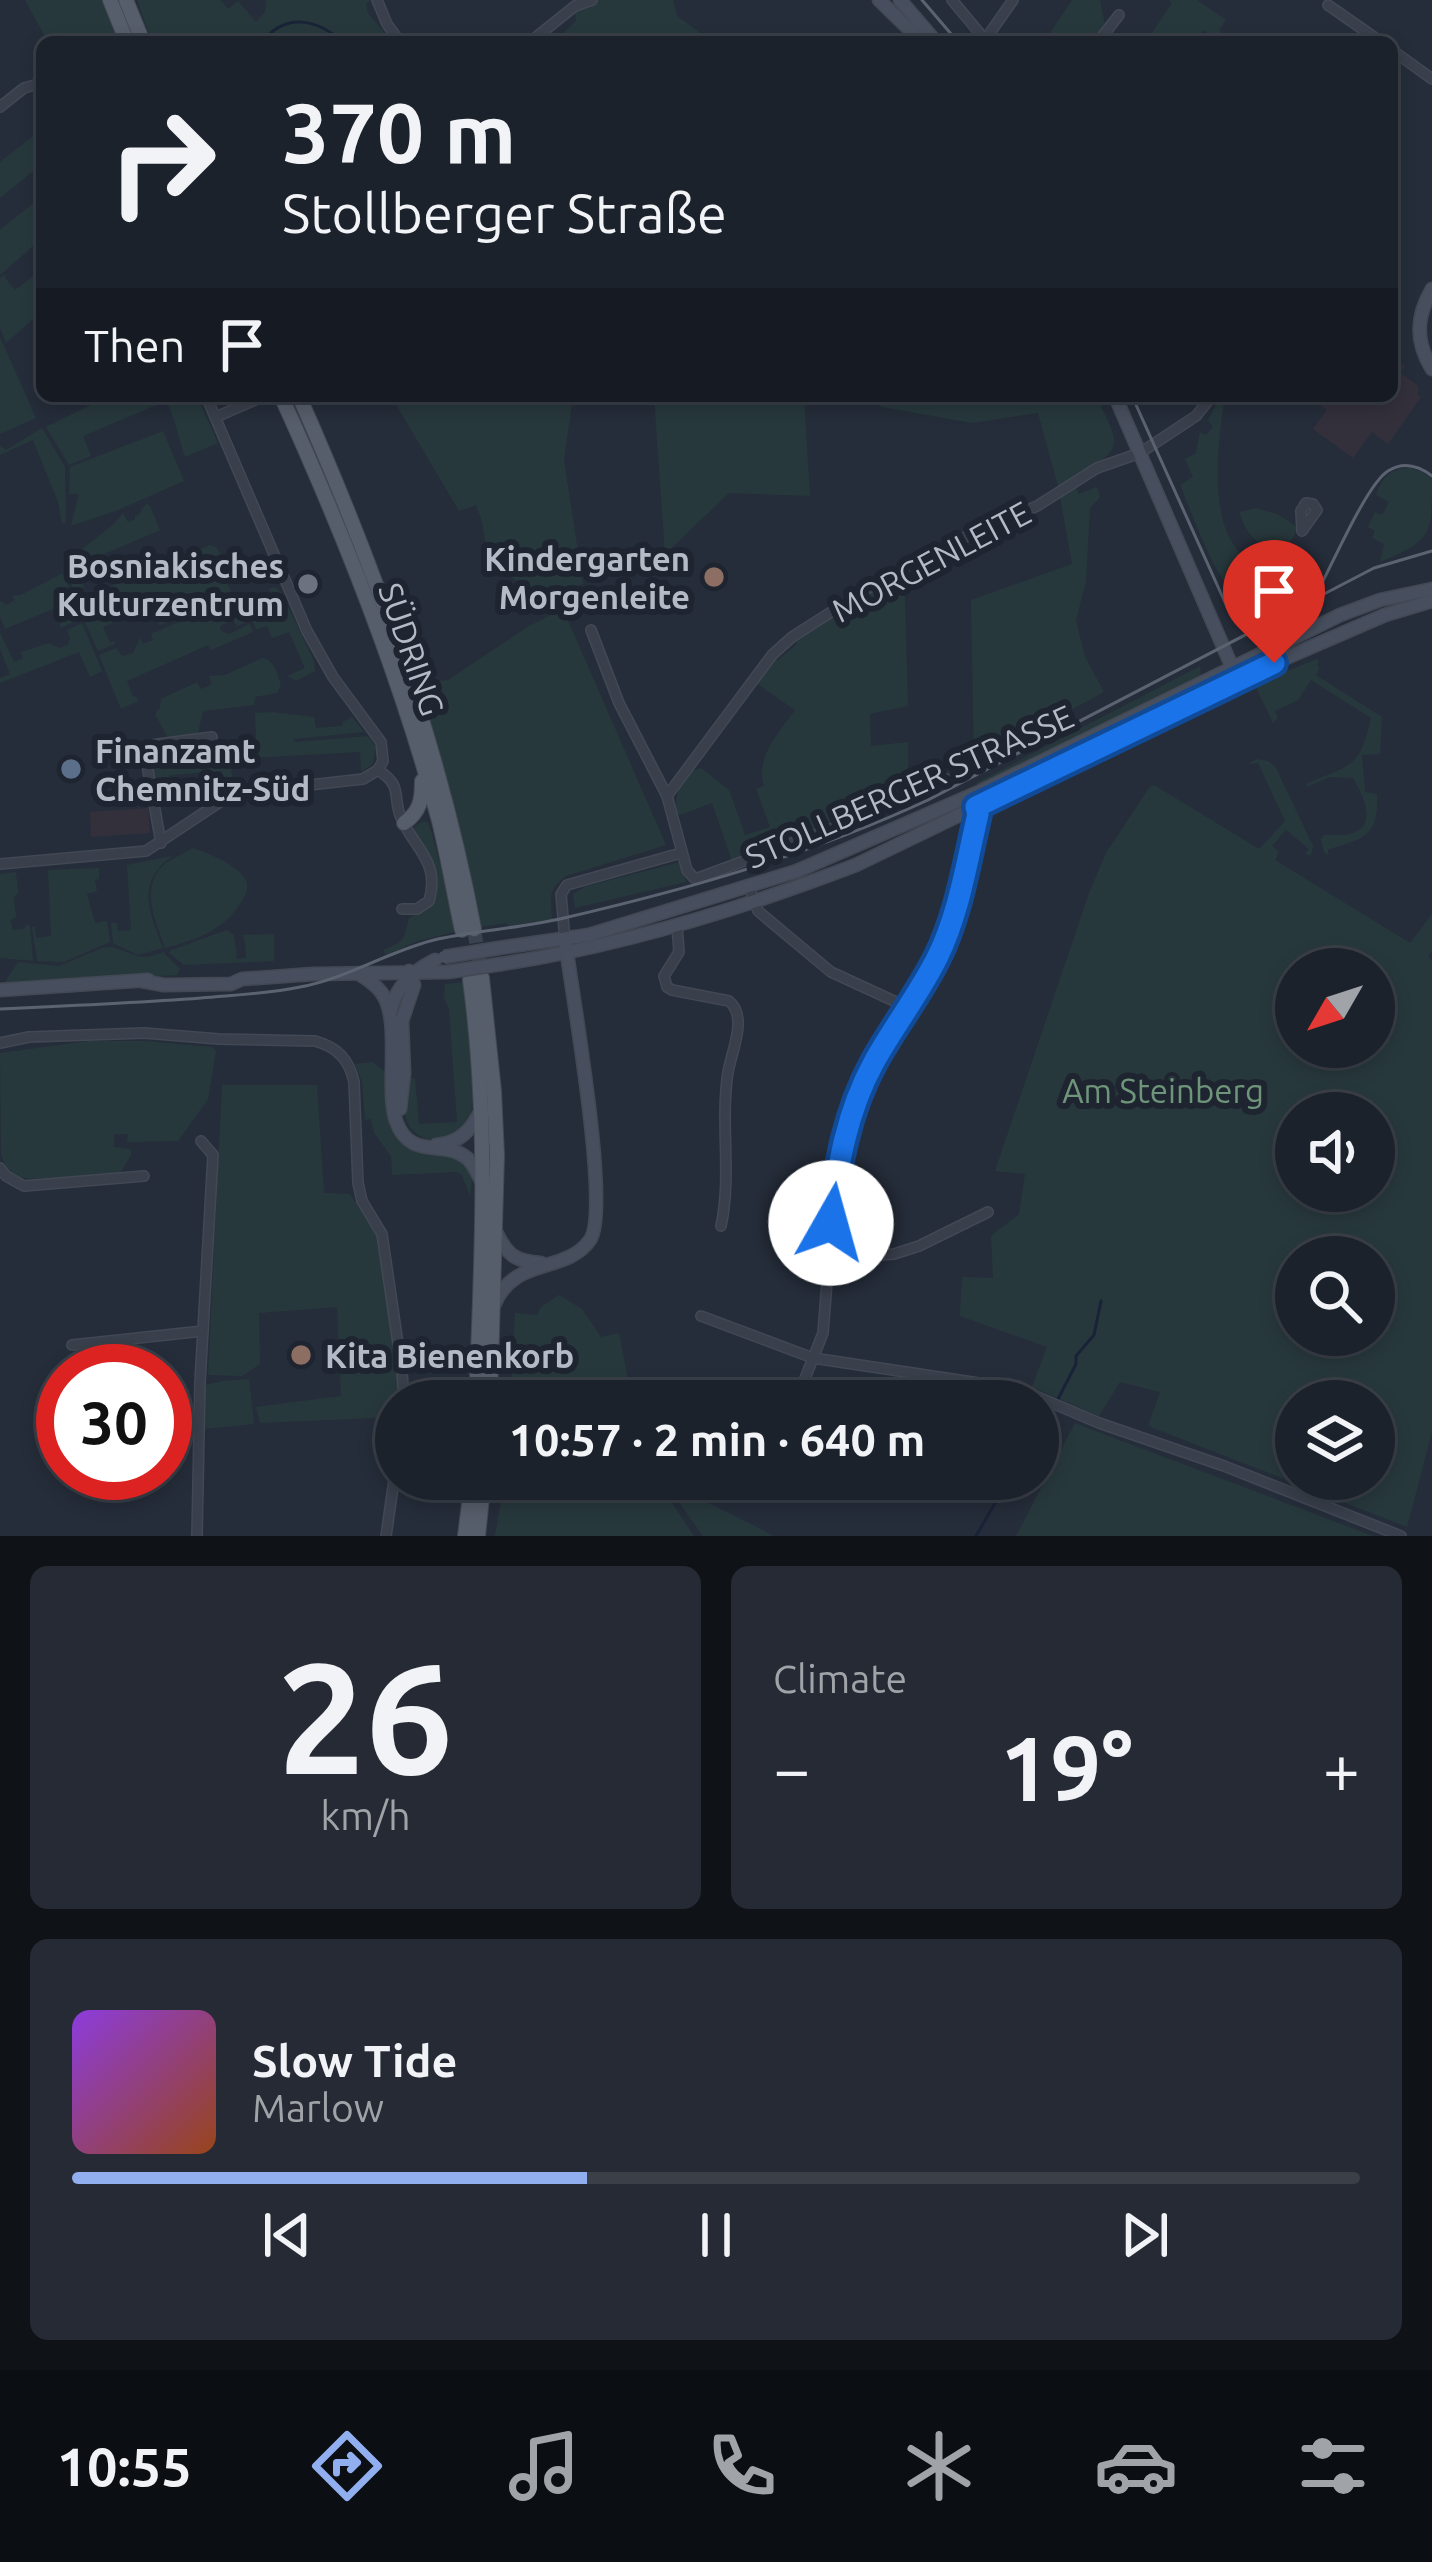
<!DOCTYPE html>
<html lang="en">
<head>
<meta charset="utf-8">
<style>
	body { margin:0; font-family:Ubuntu,sans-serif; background:#252a34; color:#f1f3f6; height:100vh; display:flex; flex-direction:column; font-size:45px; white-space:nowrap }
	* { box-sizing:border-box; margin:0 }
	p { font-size:39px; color:#a0a4a9 }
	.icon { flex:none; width:66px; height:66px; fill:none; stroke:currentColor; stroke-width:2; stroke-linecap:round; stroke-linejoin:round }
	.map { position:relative; height:1536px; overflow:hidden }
	.details { display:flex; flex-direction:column; gap:30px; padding:30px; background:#0f1318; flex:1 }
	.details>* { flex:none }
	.hud { position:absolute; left:36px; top:36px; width:1362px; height:366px; border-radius:18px; box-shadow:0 6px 18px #0003,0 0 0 3px #3a3f48; background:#1c222c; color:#f1f3f6; overflow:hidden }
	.needle { width:78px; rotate:231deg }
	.fabs { position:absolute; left:1275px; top:948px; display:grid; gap:24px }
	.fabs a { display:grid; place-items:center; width:120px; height:120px; border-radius:50%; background:#1c222c; box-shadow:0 6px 18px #0003,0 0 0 3px #3a3f48; font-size:60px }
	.speed { position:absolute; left:36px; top:1344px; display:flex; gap:24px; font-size:60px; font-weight:700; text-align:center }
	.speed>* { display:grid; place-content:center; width:156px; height:156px; border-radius:50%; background:#1c222c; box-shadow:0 6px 18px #0003,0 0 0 3px #3a3f48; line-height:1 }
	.speed .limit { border:18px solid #d22; background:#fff; color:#111 }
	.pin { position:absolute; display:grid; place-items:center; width:102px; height:102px; color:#fff; margin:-123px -51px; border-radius:50% 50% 50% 0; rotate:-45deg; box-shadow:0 0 12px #0007 }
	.pin .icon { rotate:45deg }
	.me { position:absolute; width:132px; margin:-66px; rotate:7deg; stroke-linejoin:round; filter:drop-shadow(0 0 9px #0008) }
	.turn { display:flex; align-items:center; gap:42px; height:252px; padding:0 48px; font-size:54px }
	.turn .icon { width:156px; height:156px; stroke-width:2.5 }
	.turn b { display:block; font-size:84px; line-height:102px }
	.then { display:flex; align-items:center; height:114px; padding:0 48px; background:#0003; gap:24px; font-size:45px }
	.big { font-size:90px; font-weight:600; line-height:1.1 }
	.details .card { flex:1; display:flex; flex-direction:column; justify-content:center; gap:18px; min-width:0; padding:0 42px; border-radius:18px; background:#252a34 }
	.details .dial { align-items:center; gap:0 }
	.dial b { font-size:156px; line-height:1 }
	.song { display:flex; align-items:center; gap:36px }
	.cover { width:144px; height:144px; border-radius:18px; background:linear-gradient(135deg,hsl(270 70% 55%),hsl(20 70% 35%)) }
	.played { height:12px; border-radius:6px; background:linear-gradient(90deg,#91aeef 40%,#3a3f48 40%) }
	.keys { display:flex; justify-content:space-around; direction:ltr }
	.heat { display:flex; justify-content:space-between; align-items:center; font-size:66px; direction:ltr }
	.details .tiles { flex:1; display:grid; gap:30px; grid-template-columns:1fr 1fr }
	.card:last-child { grid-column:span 2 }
	.trip { position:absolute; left:375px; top:1380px; width:684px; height:120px; border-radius:60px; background:#1c222c; box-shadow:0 6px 18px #0003,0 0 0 3px #3a3f48; font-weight:600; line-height:120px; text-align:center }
	.dock { display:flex; height:192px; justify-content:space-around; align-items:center; background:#0b0e12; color:#a0a4a9 }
	.dock .icon { width:84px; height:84px }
	.dock .active { color:#91aeef }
	.dock b { font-size:54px; color:#f1f3f6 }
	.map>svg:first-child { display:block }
	.medical { fill:#33303c }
	.green { fill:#27383c; fill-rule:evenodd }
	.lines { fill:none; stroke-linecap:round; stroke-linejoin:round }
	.stream { stroke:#192337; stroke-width:3 }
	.primary-tunnel { stroke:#3a424f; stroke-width:14; stroke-dasharray:14 7; stroke-linecap:butt }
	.street-casing { stroke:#424854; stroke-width:12 }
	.secondary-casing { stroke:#424854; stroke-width:15 }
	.primary-casing { stroke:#424854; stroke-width:16 }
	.street { stroke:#393f4b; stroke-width:9 }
	.secondary { stroke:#474e5d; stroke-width:12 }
	.primary { stroke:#575e6b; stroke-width:14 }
	.tram { stroke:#5b6371; stroke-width:3 }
	.secondary-bridge-casing { stroke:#424854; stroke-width:15; stroke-linecap:butt }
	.secondary-bridge { stroke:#474e5d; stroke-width:12 }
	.route-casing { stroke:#114b97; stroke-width:30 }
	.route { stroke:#1a73e8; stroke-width:21 }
	.education-dot { fill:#8d6e63; stroke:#1e2430; stroke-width:4.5 }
	.worship-dot { fill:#6b7280; stroke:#1e2430; stroke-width:4.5 }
	.service-dot { fill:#5c6f8a; stroke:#1e2430; stroke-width:4.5 }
	.labels { text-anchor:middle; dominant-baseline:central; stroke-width:12; stroke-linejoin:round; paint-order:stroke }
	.poi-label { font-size:33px; font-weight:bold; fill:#b4bac6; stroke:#1e2430; text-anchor:end }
	.street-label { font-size:33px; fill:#b4bac6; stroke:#1e2430 }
	.park-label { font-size:33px; fill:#6e957a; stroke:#1e2430 }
</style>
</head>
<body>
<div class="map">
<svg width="1432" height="1536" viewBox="0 0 1432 1536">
	<rect width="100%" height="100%" fill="#252d3a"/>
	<g class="medical">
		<polygon points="1392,357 1405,366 1400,373 1417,385 1419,390 1417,394 1421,397 1388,444 1372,432 1353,458 1313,429 1327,410 1313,400 1315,396 1392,396"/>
		<polygon points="148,808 150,833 91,837 90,812"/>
	</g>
	<g class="green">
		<polygon points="25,0 108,0 125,42 48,42"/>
		<polygon points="137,0 220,0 228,9 238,1 256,22 265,12 266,0 371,0 366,4 368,13 392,42 152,42"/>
		<polygon points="574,0 673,0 677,16 713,42 554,42 576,21"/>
		<polygon points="1072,0 1100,0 1105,25 1094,42 1044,42"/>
		<polygon points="1169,0 1197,0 1226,20 1219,30 1224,36 1220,42 1204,30 1198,36 1197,42 1146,42 1172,3"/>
		<polygon points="42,129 42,164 0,198 0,162"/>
		<polygon points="42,196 42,238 0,275 0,230"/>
		<polygon points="42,269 42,311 6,343 0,328 0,278 5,274 5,278 15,290"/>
		<polygon points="0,337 36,418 0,434"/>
		<path d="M109 396H115L119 402 133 396H197L218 443 185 457C178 437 176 419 166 401L83 436 91 456 69 465 46 427Z"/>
		<path d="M391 396H573L564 460 583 584C538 602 522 586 488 559L482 521 476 505 459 511Z"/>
		<polygon points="654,396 804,396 810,496 729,493 665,554"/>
		<path d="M868 396H1096C1122 449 1124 448 1073 478L1079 494 1097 487 1100 497 1090 508 1086 581 1076 620 1085 657 1104 692 974 762 971 600 1072 564 1058 486 1038 413 972 423 882 407Z"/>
		<path d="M1221 396H1225C1218 440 1203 541 1256 564 1264 568 1275 566 1284 569 1293 572 1300 578 1308 584 1247 680 1200 532 1180 485L1193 477 1185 459 1196 453 1200 432 1206 435 1213 427 1208 420Z"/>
		<polygon points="42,428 65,467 66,522 62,524 58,502 33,440 0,455 0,446 6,450"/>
		<polygon points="163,431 184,481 118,510 71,526 79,494 69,494 70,467"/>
		<path d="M1411 468 1423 472 1432 479C1432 536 1432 540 1380 562L1384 544 1372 538 1375 531 1368 527 1375 512 1382 515 1389 502 1376 495C1382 477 1391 468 1411 468Z"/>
		<polygon points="146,503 150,506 160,530 76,566 84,587 73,590 67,561 114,524 123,513 128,522 135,520 135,515 138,516"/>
		<path d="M1256 508 1277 514 1297 527C1294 545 1279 550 1263 549V546C1249 536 1245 528 1239 512Z"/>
		<polygon points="210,545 216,547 229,567 221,571 231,592 228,596 160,625 158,623 165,619 158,603 103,627 110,642 114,641 115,644 98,651 76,603 77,596 90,593 95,600 110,594 109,587 191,554 194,559 194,552"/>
		<path d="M904 569 908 706 870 714 871 746 908 742V788L790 840 732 861 712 803 680 815 677 813C674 794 681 773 701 768L729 790 745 835 770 827 756 789 764 786C755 756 779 733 795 710L756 683 774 657 778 660 797 644 793 639Z"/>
		<polygon points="63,573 80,619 61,628 60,624 67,620 60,606 5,629 0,617 0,601 6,605 15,600 12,596 21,595"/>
		<polygon points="275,587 281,592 314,661 315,671 296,681 287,676 305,668 289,632 272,638 267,626 256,629 241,595 247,593 259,617 277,609 269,589"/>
		<polygon points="236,597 249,621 237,626 233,620 220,626 221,631 229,634 250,624 253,632 211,650 208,645 127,681 133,697 136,696 138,701 121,709 99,655 116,648 122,656 133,653 140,638 143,644 153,640 151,634"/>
		<path d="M563 609 666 845 566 876C547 890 551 897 552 919L509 926 507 923 479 927 455 816 418 683 448 680 529 626Z"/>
		<polygon points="82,623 102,671 90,677 79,652 0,683 0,678 10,674 0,649 0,633 14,662 23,658 21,652 49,643 59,648 68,645 70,638 67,630"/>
		<path d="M262 658C275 660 277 674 281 685L277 693 255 697 254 705 203 711 198 733 169 740 155 714 160 708 161 699 197 682 201 689 212 684 209 676 225 675Z"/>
		<path d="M1317 659 1319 662 1317 664 1319 669 1316 675 1382 717 1380 754 1362 755 1365 792 1377 794C1379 837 1364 838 1328 850V855L1324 852 1321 839 1324 835C1331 835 1337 835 1344 835 1381 830 1364 797 1353 778L1329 777 1307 787 1306 784C1351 764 1359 770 1371 718L1311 680 1298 700 1275 711 1278 718 1273 723 1257 690 1259 682Z"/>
		<polygon points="1200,666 1201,678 979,787 976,783"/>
		<path d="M272 712 314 717 316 728 342 726 343 722 352 717 364 732 293 739 296 742 368 736 376 747 373 764 361 772 360 752 231 759 232 778H246L244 785 223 794 221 771 169 775 166 801 162 804 149 761 150 751C159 744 174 742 185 746L256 741 255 713Z"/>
		<path d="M1257 759 1268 761 1275 766 1313 846 1311 856 1305 854 1309 849 1286 830 1272 846 1279 852 1275 860 1410 943 1432 914V951L1428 957 1432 960V1432L1407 1527 1148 1426 1160 1392 1120 1382 1099 1416 1032 1387 1047 1347 960 1316 962 1277 993 1278 991 1236 1019 1214 1025 1174 995 1171 1089 893 1106 853 1149 788 1154 785 1259 849 1285 821 1258 763 1247 764ZM1296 969H1374V1047H1296ZM1296 1113H1374V1191H1296ZM1296 1257H1374V1335H1296ZM1296 1401H1374V1479H1296Z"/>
		<path d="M424 821 428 823 432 834 458 931 418 941 386 955 383 950C406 941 404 939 409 918 416 914 428 911 433 903 446 879 425 849 414 830L415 826Z"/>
		<path d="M193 848C209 854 233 863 244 877 251 887 245 896 240 904 222 931 195 940 165 948 157 924 141 893 159 870 166 860 182 855 193 848Z"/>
		<path d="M172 856C136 883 149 910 163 948L138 955 113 943 111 923H117L118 931 131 930 127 865Z"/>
		<polygon points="680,862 686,882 575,908 573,894 584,887"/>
		<polygon points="99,868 99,879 95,880 97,891 87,894 95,923 107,921 110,942 64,962 37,961 32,927 35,927 36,938 51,936 48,870"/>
		<polygon points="16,872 18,893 14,898 16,917 10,920 13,930 24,929 27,924 30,926 33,961 0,958 0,874"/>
		<polygon points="227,930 234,935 237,959 246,958 245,941 242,935 274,934 274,961 184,965 169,953 171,950"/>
		<path d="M111 947C136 953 139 963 163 952L180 969 177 975 3 985 18 962 59 966 102 948Z"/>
		<path d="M465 982 473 1095 470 1124C465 1128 461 1133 455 1137 437 1146 411 1138 406 1118 402 1106 407 1090 408 1078H415L419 1124 457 1122 449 1009 444 998 445 984Z"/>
		<path d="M89 1041H144L212 1047 216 1051 208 1099 178 1141 127 1142 128 1134H114V1147L131 1149V1155L119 1175 29 1179C12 1175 7 1171 1 1155L0 1053Z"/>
		<polygon points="372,1062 386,1072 397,1132 460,1157 473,1170 470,1196 462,1175 457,1172 392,1175 391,1156 374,1133 371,1119 365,1120 362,1082 355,1064"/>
		<polygon points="222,1085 317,1085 324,1193 350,1194 377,1236 398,1383 396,1417 260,1423 256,1407 341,1396 337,1307 259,1313 260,1364 242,1376 208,1375"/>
		<polygon points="559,1295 582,1309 601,1337 619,1333 632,1401 510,1401 515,1313 537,1315 541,1307"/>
		<polygon points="249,1379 254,1424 204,1429 200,1386 223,1381"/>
		<polygon points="1075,1423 1098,1432 1373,1536 1016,1536"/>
		<polygon points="505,1479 656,1479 694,1536 495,1536"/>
		<path d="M673 1480C703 1504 741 1517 773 1536H703L668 1487Z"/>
	</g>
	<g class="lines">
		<g class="stream">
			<path d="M262 42C286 12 317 19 343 42"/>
			<polyline points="1057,1401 1076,1364 1076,1356 1094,1335 1101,1301"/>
			<polyline points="1038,1429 1053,1410"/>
			<polyline points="976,1536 1009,1479"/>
		</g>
		<polyline class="primary-tunnel" points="474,929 482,978"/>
		<defs>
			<g id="street">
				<polyline points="377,0 387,24 400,42"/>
				<polyline points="952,0 987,42"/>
				<polyline points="1328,5 1381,42"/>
				<polyline points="985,40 1013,0"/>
				<polyline points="530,42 575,6 592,0"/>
				<polyline points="1098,42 1119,15"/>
				<polyline points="1392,50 1432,79"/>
				<polyline points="0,107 24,88 42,83"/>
				<polyline points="216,417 264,396"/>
				<polygon points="1306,503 1313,504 1317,510 1302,531 1301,511"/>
				<polyline points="591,630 619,703 667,796"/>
				<path d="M378 770C405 787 391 798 402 820 417 851 440 863 429 901L417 909H402"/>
				<polyline points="947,779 853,821 698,878 694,878 687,870 667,796 772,655 792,637 878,582 969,535 1037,506 1097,468 1140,453 1196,416 1212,396"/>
				<polyline points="161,843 145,754 151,745 212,737"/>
				<polyline points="0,864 146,851 226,798 238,793 363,779 378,770 383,761 381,742 333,677 307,631 206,396"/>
				<path d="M749 887 758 911 831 972 907 1007C949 947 962 883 978 814L976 807"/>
				<path d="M677 925 679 952 664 976 667 987 672 990 729 1001C748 1017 732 1050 728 1072 720 1123 732 1175 721 1226"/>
				<polyline points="565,940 561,894 567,885 681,853"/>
				<path d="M0 1043 29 1037 144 1033 219 1039 315 1041C337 1047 349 1059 354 1082L358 1183 362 1201 382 1234 402 1371 404 1401"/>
				<polyline points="0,1168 6,1176 24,1186 144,1176"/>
				<polyline points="827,1259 894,1254 919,1246 988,1212"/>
				<polyline points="701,1316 813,1358 1019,1389 1099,1423 1224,1466 1401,1536"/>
				<polyline points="72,1345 203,1331"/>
				<polyline points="796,1401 823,1333 835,1180 852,1112 874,1062 907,1007"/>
				<path d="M765 1479 764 1489C790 1503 821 1486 849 1487 871 1488 894 1494 916 1497"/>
				<polyline points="197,1536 200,1382 213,1155 201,1141"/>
				<polyline points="386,1536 396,1466"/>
			</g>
			<g id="secondary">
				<polyline points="879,0 922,42"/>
				<polyline points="900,0 936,42"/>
				<path d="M1432 289C1416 317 1415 341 1432 369"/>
				<polyline points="1115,396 1235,674"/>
				<polyline points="499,948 589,935 797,871 979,792 1340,615 1380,600 1432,589"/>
				<path d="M501 964C622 946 741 909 856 865L1274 663 1385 615 1432 601"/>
				<path d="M359 974C367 979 375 984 381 992 402 1018 385 1088 396 1121 410 1161 445 1139 467 1158 474 1164 477 1173 482 1182"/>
				<polyline points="142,981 164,985 231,984 242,979 313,974 448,972"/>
				<polyline points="0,990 148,980"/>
				<path d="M390 1013C395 987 412 972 435 960"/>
				<polyline points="400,1109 404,1073 402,1021 414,985 409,971"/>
				<path d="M436 1145C460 1143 472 1130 482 1108"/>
				<path d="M496 1232C507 1255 516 1262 541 1263"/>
				<path d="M494 1305C515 1255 565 1275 590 1240 611 1210 572 994 566 946"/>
			</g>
			<g id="primary">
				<polyline points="110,0 127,42"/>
				<polyline points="126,0 143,42"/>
				<path d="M281 396C344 534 400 675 439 821 448 857 454 894 462 930"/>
				<path d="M299 396C375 568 439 743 474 929"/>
				<path d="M404 823C420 812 422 800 422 781"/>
				<polyline points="482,978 494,1091 497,1155 490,1401"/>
				<path d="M470 980C489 1120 482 1260 476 1401"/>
				<polyline points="465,1536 472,1479"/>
				<polyline points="478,1536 484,1479"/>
			</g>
		</defs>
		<use href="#street" class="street-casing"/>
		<use href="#secondary" class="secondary-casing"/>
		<use href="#primary" class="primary-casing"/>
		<use href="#street" class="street"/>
		<use href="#secondary" class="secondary"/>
		<use href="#primary" class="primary"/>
		<g class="tram">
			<polyline points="922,0 958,42"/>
			<path d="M1132 396 1228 609C1239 623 1253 629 1270 625"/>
			<path d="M1310 598 1321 585C1334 560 1368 483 1388 471 1404 461 1419 466 1432 476"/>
			<path d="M0 1009C67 1006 134 1003 201 998 234 995 267 994 300 987 349 978 390 950 438 939 480 930 522 928 564 918 689 889 812 854 928 800L1374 568 1432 551"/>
		</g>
		<defs>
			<g id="secondary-bridge">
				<polyline points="444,957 499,948"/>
				<polyline points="448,972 501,964"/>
			</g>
		</defs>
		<use href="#secondary-bridge" class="secondary-bridge-casing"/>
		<use href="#secondary-bridge" class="secondary-bridge"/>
	</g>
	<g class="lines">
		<defs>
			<path id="route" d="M831 1223C837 1167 847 1111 874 1062 894 1026 919 994 937 958 959 914 967 861 978 814L976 807 1274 663"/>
		</defs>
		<use href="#route" class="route-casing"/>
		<use href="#route" class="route"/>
	</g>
	<g class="education-dot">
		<circle cx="714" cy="577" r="12"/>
		<circle cx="301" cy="1355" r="12"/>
	</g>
	<circle class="worship-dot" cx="308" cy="584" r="12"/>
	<circle class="service-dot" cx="71" cy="769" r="12"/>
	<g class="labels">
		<g class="poi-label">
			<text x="690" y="558">Kindergarten<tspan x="690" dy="38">Morgenleite</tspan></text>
			<text x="284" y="565">Bosniakisches<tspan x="284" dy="38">Kulturzentrum</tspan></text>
			<text x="95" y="750" text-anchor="start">Finanzamt<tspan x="95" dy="38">Chemnitz-Süd</tspan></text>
			<text x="325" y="1355" text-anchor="start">Kita Bienenkorb</text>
		</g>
		<g class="street-label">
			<text transform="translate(931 561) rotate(-28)">MORGENLEITE</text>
			<text transform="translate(412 649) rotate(71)">SÜDRING</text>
			<text transform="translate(909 786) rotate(-24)">STOLLBERGER STRASSE</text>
		</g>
		<g class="park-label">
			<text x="1163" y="1090">Am Steinberg</text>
		</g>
	</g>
</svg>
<div class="fabs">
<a><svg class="needle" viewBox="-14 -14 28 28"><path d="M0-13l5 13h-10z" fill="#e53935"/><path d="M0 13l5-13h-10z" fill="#a0a4a9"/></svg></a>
<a><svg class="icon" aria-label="sound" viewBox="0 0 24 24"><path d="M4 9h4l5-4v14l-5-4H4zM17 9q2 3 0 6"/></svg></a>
<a><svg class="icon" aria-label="search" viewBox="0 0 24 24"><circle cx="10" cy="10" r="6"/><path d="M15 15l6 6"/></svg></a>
<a><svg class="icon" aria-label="layers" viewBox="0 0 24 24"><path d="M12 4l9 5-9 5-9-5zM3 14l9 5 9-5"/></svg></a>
</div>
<div class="speed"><div class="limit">30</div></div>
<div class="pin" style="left:1274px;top:663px;background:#d93025"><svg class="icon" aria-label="arrive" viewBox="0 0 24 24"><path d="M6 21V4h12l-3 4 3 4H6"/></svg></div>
<svg class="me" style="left:831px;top:1223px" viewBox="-20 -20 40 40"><circle r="19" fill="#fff"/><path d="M0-13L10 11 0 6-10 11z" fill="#1a73e8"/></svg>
<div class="trip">10:57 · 2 min · 640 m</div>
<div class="hud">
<div class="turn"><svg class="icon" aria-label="right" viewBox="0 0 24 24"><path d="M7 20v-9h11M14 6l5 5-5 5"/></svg><div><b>370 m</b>Stollberger Straße</div></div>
<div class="then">Then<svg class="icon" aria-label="arrive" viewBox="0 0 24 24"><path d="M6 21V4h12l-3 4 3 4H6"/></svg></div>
</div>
</div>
<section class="details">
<div class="tiles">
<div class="card dial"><b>26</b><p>km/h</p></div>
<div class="card"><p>Climate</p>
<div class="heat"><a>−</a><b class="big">19°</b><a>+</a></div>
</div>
<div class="card">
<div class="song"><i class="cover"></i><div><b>Slow Tide</b><p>Marlow</p></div></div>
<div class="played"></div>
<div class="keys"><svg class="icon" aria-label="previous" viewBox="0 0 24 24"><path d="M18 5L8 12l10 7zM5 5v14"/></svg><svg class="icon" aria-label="pause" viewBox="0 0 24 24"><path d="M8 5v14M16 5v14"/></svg><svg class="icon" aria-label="next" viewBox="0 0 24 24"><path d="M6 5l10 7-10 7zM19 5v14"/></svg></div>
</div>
</div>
</section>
<nav class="dock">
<b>10:55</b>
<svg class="icon active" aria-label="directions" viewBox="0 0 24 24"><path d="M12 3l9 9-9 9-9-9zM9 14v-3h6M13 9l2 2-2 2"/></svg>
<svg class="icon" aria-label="music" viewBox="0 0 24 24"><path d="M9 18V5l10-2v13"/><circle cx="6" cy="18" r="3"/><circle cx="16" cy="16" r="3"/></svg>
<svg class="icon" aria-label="phone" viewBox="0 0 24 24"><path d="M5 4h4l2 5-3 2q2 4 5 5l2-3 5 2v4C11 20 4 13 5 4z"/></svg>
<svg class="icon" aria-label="climate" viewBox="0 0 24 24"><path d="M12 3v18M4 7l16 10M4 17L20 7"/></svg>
<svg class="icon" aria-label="car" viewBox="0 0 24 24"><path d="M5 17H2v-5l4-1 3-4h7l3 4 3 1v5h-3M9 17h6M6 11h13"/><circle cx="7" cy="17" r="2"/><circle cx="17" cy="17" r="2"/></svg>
<svg class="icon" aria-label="filters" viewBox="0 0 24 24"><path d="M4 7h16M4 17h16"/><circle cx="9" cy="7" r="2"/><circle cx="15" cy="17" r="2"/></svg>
</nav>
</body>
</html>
